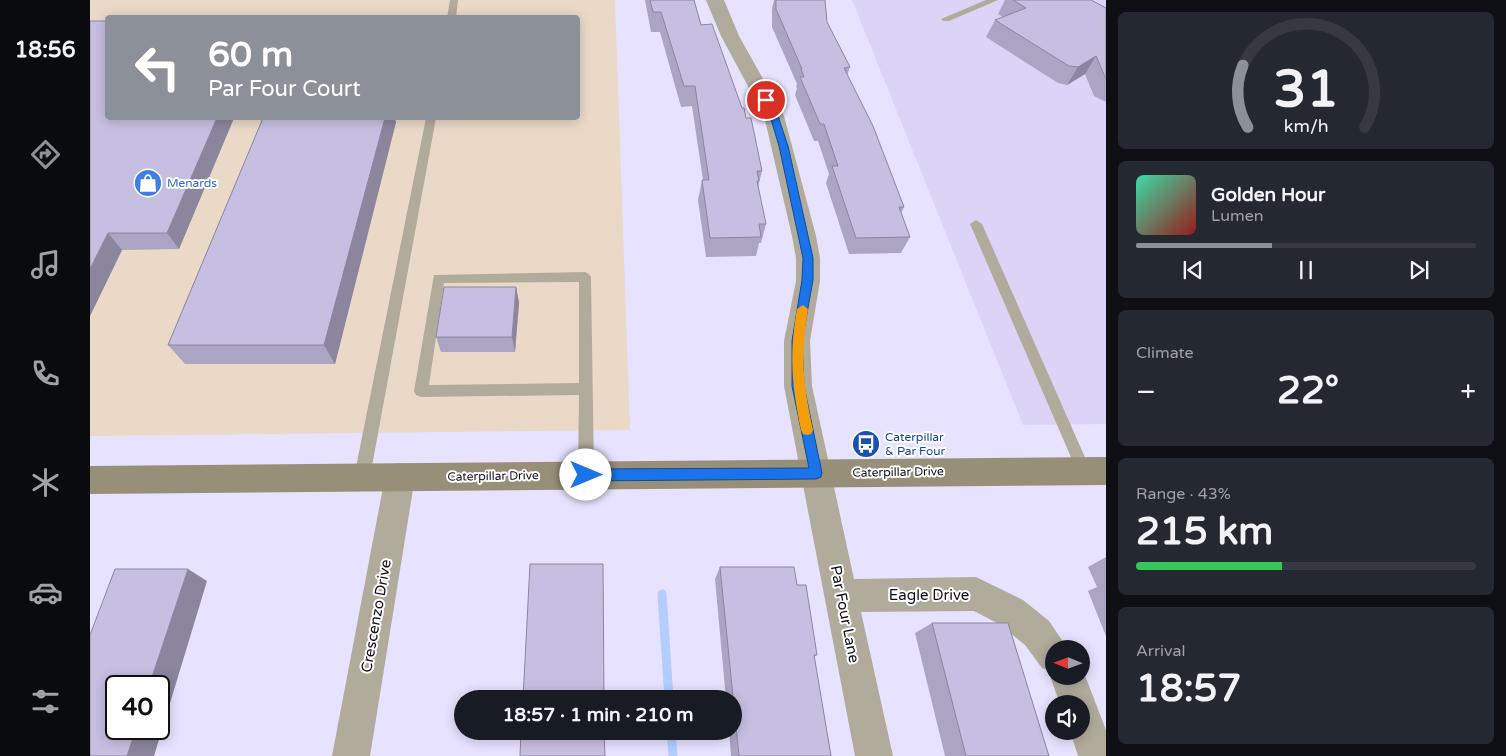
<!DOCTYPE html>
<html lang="en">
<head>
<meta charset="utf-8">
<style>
	body { margin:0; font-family:"Varela Round",sans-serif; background:#242831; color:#f1f3f6; height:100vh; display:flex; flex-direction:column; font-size:19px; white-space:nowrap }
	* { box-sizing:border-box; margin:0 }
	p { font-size:16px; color:#9ea1a6 }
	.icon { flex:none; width:28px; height:28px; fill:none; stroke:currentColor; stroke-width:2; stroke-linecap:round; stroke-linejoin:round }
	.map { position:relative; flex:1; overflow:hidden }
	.panel { display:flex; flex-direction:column; gap:12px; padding:12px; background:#0d0f14; width:400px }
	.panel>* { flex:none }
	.guide { position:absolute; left:15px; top:15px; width:475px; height:105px; border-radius:5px; box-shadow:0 2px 12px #0003; background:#8c9099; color:#fff; overflow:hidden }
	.needle { width:32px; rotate:271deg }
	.buttons { position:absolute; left:955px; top:640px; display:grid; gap:10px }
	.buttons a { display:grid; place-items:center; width:45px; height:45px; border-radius:50%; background:#171b24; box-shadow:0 2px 12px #0003; font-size:25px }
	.speed { position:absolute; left:15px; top:675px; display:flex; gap:10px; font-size:25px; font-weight:700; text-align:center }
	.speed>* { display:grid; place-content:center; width:65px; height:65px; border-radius:50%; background:#171b24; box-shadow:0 2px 12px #0003; line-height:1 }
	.speed .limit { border:2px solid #111; border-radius:8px; background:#fff; color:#111 }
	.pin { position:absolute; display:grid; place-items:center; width:42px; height:42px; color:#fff; margin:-21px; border:2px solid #fff; border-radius:50%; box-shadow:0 1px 5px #0007 }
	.me { position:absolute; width:55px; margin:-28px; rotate:90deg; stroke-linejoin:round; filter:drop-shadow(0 0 4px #0008) }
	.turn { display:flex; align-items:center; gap:18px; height:105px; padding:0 20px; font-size:22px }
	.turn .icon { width:65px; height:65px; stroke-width:2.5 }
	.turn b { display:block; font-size:35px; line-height:42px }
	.big { font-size:38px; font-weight:700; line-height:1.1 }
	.panel .widget { flex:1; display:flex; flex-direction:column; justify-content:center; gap:8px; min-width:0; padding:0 18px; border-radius:8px; background:#242831 }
	.panel .dial { align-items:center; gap:0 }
	.dial svg { height:130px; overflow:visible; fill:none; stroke:#363941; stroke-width:7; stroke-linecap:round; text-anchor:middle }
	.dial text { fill:#f1f3f6; stroke:none }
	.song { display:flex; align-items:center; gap:15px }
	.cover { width:60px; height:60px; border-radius:8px; background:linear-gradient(135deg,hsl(160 70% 55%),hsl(0 70% 35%)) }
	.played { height:5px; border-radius:2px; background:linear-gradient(90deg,#8c9099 40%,#363941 40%) }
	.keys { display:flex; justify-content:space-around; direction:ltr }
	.heat { display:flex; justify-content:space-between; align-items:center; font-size:28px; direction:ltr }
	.charge { height:8px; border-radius:4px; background:linear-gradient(90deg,#34c759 43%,#363941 0) }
	.trip { position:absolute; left:364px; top:690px; width:288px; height:50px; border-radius:25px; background:#171b24; box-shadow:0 2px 12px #0003; font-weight:700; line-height:50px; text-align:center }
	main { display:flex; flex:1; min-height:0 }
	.menu { display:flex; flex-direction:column; width:90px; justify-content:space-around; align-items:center; background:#090b0e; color:#9ea1a6 }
	.menu .icon { width:35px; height:35px }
	.menu .current { color:#8c9099 }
	.menu b { font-size:22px; color:#f1f3f6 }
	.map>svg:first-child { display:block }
	.commercial { fill:#ebd9c8; fill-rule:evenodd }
	.built { fill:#dbd4f6 }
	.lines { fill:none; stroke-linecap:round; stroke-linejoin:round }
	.stream { stroke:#b2cdfe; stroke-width:9 }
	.lane { fill:#b1ab9c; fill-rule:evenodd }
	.street { fill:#b1ab9c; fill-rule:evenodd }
	.secondary { fill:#978f78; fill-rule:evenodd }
	.wall { fill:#aba4c2 }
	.shaded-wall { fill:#8b869e }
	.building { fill:#c7bfe2; stroke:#8b869e }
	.route { fill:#1a73e8; stroke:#114b97 }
	.slow { fill:#f59e0b }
	.labels { text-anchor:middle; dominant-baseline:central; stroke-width:4; stroke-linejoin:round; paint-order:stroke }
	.shop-label { font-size:12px; fill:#366cbe; stroke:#fff; text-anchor:start }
	.transit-label { font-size:12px; fill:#164399; stroke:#fff; text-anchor:start }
	.street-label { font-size:12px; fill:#110e1a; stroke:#fff }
	.near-street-label { font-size:15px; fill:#110e1a; stroke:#fff }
</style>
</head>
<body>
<main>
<nav class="menu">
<b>18:56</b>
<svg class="icon current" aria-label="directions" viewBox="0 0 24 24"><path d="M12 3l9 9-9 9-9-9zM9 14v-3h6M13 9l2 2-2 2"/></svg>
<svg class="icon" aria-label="music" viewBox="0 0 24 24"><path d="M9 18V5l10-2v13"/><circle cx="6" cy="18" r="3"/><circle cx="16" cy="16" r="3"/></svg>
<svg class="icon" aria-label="phone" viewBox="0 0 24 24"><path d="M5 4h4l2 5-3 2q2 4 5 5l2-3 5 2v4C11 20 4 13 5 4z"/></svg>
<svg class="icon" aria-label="climate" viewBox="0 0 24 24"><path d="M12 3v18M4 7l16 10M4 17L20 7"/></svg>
<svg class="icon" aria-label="car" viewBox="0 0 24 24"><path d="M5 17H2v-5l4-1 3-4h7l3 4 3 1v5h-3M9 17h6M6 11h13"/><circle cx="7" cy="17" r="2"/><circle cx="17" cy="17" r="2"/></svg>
<svg class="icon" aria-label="filters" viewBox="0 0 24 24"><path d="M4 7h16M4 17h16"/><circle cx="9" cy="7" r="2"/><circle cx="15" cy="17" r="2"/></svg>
</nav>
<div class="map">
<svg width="1016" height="756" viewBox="0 0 1016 756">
	<rect width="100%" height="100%" fill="#e7e2fe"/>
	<path class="commercial" d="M0 0H525L540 430 0 436ZM18 18H488V118H18Z"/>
	<polygon class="built" points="762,0 1016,0 1016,424 933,425"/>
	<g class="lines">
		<g class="stream">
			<polyline points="572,594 579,699"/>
			<polyline points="581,731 583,756"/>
		</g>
		<g class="lane">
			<polygon points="360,0 368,0 366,18 357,18"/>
			<polygon points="896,0 908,0 859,21 853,21 851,19"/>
			<polygon points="336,118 346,118 280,477 277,482 272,484 267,482 264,477"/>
			<polygon points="886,220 892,224 1001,471 999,476 994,478 989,476 987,471 880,224"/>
			<path d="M495 272 499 274 501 277 504 475 501 480 496 482 491 480 488 475 489 395 331 397 326 395 324 391 344 275ZM489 282V383L339 385 354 283Z"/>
		</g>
		<g class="street">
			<polygon points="616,0 634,0 649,36 694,116 726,236 730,258 730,281 720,341 722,386 764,579 886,577 933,600 959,621 978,649 964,649 964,676 991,676 991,665 1016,730 1016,756 988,756 980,731 991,731 991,704 970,704 960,676 962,672 952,668 935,645 909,624 884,611 771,612 803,756 765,756 694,386 694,341 706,281 706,258 702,236 674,116 631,36"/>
			<polygon points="310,463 321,467 325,477 280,756 242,756 295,477 299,467"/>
		</g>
		<polygon class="secondary" points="1016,457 1016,485 0,494 0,466"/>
	</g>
	<g class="wall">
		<polygon points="555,0 604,0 611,25 656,118 672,171 668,187 676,224 671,243 669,243 666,256 616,257 608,200 612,180 613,180 602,106 591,107 570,32 561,32"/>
		<polygon points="684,0 735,0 737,22 760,67 757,75 814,207 811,213 820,237 811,253 759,254 736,183 739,174 728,141 724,141 705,95 707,88 706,87 707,84 682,27 682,9"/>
		<polygon points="915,0 1001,0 1016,8 1016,102 1004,96 995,74 977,85 968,83 896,37 905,20 913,17 908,14"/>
		<polygon points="0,21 18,118 144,118 89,249 32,250 0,316"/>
		<polygon points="173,118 304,118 306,122 245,364 95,364 78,345"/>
		<polygon points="426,287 429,303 425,352 351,352 346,337"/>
		<polygon points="1016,557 1016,636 998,591 1007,587 998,567"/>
		<polygon points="630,567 707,585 727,655 724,657 741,756 641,756 639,731 642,731 642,699 636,699 625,579"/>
		<polygon points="842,623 959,756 855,756 825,633"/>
	</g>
	<g class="shaded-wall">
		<polygon points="1006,56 995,74 977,85 988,67"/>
		<polygon points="127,118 144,118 89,249 77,233"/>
		<polygon points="295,118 304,118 306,122 245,364 234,345"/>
		<polygon points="18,233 32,250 0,316 0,269"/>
		<polygon points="426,287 429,303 425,352 422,337"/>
		<polygon points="98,569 117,581 64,756 37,756 46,729 69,729 69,686 59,686"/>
	</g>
	<g class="building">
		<polygon points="560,0 604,0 611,25 622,24 652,108 654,108 656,118 661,118 672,171 667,171 669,181 667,181 676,224 669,224 671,237 620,238 612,180 619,180 605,86 594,86 571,12 563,12"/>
		<polygon points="686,0 735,0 737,22 760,67 754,68 783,126 814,207 809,207 820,237 766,238 742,166 748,166 734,124 730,124 710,77 714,77 711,69 712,69 686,9"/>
		<polygon points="923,0 1001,0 1016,8 1016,79 1006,56 988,67 979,66 905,20 936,8"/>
		<polygon points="0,21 18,21 18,118 127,118 77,233 18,233 0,269"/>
		<polygon points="173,118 295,118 234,345 78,345"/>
		<polygon points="354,287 426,287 422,337 346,337"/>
		<polygon points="440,564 513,564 514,699 433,699"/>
		<polygon points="630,567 704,567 707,585 716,585 727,655 724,655 741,756 649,756"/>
		<polygon points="25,569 98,569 59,686 26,686 26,729 46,729 37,756 0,756 0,635"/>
		<polygon points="842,623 918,623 959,756 876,756"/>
		<polygon points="431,731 514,731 515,756 430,756"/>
	</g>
	<polygon class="route" points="673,98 680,100 688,116 698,146 723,258 723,280 712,341 714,386 732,473 731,477 726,479 496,481 491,479 489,475 491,471 496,469 719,468 702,386 702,341 712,280 713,258 689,146 680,116 672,100"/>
	<path class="slow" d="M713 305 718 309C710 356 713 384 723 430L721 434 717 435 713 434 711 430C702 384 699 356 707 309Z"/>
	<defs>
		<symbol id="shop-disc" viewBox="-11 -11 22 22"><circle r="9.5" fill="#3f7fe0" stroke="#fff"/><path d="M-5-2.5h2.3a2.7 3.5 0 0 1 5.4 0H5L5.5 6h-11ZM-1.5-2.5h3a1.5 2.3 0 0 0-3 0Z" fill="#fff"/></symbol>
		<symbol id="bus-disc" viewBox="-11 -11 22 22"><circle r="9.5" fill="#1a4fb4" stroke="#fff"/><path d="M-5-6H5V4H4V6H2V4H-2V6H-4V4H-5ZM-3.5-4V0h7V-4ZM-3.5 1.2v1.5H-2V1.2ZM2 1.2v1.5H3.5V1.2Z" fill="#fff"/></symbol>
	</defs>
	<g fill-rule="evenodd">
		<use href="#shop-disc" x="42" y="167" width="32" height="32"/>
		<use href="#bus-disc" x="760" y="428" width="32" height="32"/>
	</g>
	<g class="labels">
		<g class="shop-label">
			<text x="77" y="183">Menards</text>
		</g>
		<g class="transit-label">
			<text x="795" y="437">Caterpillar<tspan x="795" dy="14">&amp; Par Four</tspan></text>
		</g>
		<g class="street-label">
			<text transform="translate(808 472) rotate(-1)">Caterpillar Drive</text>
			<text transform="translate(403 476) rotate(-1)">Caterpillar Drive</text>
		</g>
		<g class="near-street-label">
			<text x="839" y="595">Eagle Drive</text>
			<text transform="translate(755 614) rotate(79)">Par Four Lane</text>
			<text transform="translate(286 616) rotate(-80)">Crescenzo Drive</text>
		</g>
	</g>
</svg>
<div class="buttons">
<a><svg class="needle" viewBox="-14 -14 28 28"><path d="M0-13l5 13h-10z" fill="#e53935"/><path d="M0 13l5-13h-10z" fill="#9ea1a6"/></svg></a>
<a><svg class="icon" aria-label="sound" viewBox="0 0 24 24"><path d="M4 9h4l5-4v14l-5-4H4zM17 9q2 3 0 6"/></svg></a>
</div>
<div class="speed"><div class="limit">40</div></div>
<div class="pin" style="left:676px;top:100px;background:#d93025"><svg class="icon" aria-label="arrive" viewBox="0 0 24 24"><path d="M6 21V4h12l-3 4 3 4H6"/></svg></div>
<svg class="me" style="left:496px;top:475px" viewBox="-20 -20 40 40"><circle r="19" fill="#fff"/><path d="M0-13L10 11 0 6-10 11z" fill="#1a73e8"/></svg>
<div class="trip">18:57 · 1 min · 210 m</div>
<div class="guide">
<div class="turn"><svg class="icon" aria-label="left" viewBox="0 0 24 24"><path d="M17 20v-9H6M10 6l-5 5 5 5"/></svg><div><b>60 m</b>Par Four Court</div></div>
</div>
</div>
<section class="panel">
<div class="widget dial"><svg viewBox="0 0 100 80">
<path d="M14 69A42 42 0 1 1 86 69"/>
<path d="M14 69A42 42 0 0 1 11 31" stroke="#8c9099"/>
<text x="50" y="56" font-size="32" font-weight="700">31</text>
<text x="50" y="72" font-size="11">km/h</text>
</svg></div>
<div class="widget">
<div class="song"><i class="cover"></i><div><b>Golden Hour</b><p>Lumen</p></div></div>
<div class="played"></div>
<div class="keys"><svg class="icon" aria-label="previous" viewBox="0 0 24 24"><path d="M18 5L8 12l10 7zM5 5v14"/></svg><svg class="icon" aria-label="pause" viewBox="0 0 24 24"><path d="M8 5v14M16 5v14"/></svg><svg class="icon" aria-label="next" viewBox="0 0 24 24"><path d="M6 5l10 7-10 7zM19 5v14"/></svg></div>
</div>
<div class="widget"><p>Climate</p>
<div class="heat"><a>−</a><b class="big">22°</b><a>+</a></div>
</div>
<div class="widget"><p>Range · 43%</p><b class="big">215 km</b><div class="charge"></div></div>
<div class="widget"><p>Arrival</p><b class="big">18:57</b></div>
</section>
</main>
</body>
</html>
